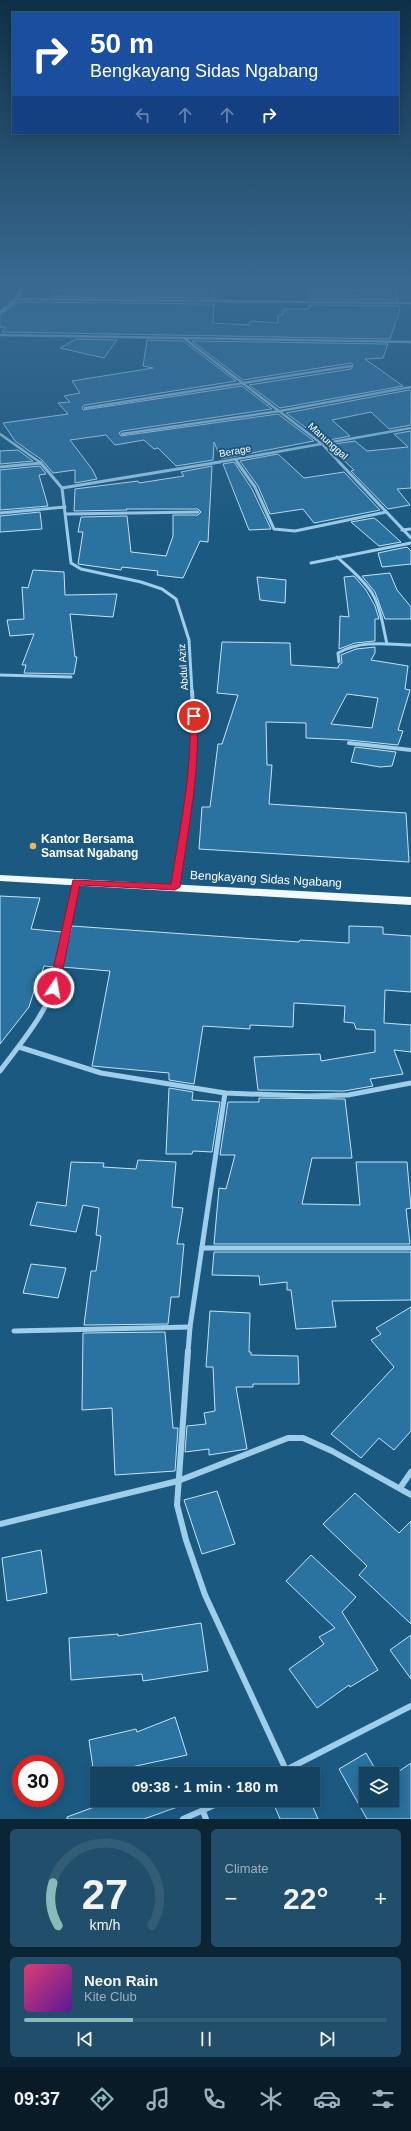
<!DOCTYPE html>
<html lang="en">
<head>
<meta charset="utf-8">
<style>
	body { margin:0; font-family:Arial,sans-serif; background:#214e6a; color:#f1f3f6; height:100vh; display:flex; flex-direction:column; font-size:15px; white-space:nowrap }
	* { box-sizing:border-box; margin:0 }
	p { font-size:13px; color:#9db0bd }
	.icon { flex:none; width:22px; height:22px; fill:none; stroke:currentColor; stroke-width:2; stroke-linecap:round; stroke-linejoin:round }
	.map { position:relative; height:1819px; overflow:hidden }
	.details { display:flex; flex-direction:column; gap:10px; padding:10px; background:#0b2535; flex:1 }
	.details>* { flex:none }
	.guide { position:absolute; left:12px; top:12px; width:387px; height:122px; border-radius:0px; box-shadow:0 2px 10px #0003,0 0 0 1px #335c76; background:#1a4fa0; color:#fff; overflow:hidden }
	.controls { position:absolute; left:359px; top:1767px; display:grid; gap:8px }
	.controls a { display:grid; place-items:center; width:40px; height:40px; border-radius:0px; background:#144361; box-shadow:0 2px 10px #0003,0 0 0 1px #335c76; font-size:20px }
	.speed { position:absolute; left:12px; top:1755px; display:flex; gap:8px; font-size:20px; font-weight:700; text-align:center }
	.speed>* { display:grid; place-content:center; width:52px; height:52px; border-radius:50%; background:#144361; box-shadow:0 2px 10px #0003,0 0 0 1px #335c76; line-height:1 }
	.speed .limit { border:6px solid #d22; background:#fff; color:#111 }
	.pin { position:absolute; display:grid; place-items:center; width:34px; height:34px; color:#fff; margin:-17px; border:2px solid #fff; border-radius:50%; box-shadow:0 1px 4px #0007 }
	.me { position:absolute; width:44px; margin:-22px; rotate:12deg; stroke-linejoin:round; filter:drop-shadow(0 0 3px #0008) }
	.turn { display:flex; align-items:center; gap:14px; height:84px; padding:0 12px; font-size:18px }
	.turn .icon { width:52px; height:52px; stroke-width:2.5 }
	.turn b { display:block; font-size:28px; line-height:34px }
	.lanes { display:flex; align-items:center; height:38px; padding:0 12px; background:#0003; justify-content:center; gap:20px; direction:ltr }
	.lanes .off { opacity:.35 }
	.big { font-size:30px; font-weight:600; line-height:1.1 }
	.details .card { flex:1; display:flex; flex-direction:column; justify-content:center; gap:6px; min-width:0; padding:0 14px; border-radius:6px; background:#214e6a }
	.details .dial { align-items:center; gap:0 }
	.dial svg { height:104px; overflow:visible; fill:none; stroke:#335c76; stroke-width:7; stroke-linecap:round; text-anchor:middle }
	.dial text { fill:#f1f3f6; stroke:none }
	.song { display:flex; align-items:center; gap:12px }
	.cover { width:48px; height:48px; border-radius:6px; background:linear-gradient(135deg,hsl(340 70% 55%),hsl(270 70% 35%)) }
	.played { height:4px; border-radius:2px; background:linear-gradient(90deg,#8bbbb9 30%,#335c76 30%) }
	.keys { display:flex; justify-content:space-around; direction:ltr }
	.heat { display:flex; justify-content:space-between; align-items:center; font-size:22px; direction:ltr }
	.details .tiles { flex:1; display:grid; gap:10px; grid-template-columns:1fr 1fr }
	.card:last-child { grid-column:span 2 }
	.trip { position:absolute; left:90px; top:1767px; width:230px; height:40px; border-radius:0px; background:#144361; box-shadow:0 2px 10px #0003,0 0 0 1px #335c76; font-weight:600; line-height:40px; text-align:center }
	.dock { display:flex; height:64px; justify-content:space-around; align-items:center; background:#081b27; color:#9db0bd }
	.dock .icon { width:28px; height:28px }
	.dock .current { color:#8bbbb9 }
	.dock b { font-size:18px; color:#f1f3f6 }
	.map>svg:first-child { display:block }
	.building { fill:#2a729f; stroke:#c4e4f7; fill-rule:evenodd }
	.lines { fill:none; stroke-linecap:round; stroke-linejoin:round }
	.minor-far4 { stroke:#9fceea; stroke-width:2.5 }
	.minor-far3 { stroke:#9fceea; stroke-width:3 }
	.minor-far2 { stroke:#9fceea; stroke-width:4 }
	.minor-far1 { stroke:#9fceea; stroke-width:5 }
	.minor { stroke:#9fceea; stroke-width:6 }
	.tertiary { stroke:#9fceea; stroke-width:4 }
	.trunk { fill:#f1f8fe; fill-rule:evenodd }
	.route { fill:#e11d48; stroke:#92132f }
	.poi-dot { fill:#fbb25c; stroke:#1b5981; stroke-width:1.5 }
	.labels { text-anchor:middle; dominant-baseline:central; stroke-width:4; stroke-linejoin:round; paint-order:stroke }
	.far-street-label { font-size:10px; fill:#fff; stroke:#1b5981 }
	.poi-label { font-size:12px; font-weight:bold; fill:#fff; stroke:#1b5981; text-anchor:start }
	.street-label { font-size:12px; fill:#fff; stroke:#1b5981 }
</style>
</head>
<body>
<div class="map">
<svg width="411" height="1819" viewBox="0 0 411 1819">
	<rect width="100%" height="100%" fill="#1b5981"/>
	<g class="building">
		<polygon points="149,282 166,283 166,285 210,286 210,290 215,290 215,298 51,297 55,291 110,288 110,285 148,285"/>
		<polygon points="363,282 394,283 398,300 310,299 310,289 364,291"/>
		<polygon points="18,302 214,304 213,323 249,325 250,321 278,323 278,315 282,315 284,309 309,309 309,305 399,306 400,310 390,339 2,332 6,327 0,327 0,315"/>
		<polygon points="76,339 117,340 104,358 60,348"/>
		<polygon points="147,340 183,341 236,381 85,405 82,407 83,410 242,386 272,409 122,431 119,433 121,436 278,414 314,441 221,459 214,442 213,460 176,466 158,448 154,449 144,440 115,445 106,435 70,440 92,469 97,479 75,483 75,470 53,473 42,460 15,441 3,423 68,414 58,403 70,402 64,396 80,393 72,381 153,368 143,366"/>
		<polygon points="192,341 388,344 383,358 365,359 403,386 280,408 249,385 351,369 353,365 351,363 243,380"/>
		<polygon points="409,390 411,391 411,425 389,429 371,412 332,420 350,436 324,441 286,413"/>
		<polygon points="411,431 411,488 397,489 410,505 388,509 351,471 354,470 328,445 355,441 367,451 408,447 394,434"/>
		<polygon points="18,450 33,461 0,464 0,451"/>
		<polygon points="278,454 304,478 344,472 380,510 314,523 303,509 270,514 258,486 240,461"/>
		<polygon points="234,462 252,489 271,529 249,530 223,464"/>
		<polygon points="40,466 46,474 39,475 48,506 0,510 0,470"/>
		<polygon points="212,466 208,542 200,541 183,578 157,575 158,571 122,567 121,570 78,564 83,532 78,532 81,517 127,516 131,552 166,556 173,536 173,515 198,515 201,512 198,509 126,509 127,510 74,511 75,489 138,481 139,483 184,476 181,472"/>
		<polygon points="40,512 42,529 0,532 0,516"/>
		<polygon points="374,518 378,521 401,542 379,546 351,522"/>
		<polygon points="407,547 411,551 411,564 382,567 378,553"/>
		<polygon points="33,570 64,572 65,595 117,594 113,617 70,614 75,657 77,657 74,674 24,673 26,665 22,665 34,634 10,636 7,620 24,619 22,587 28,588"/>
		<polygon points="390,573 397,590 411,607 411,619 385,619 375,592 362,576"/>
		<polygon points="354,576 366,590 375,606 379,619 375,619 375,641 355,643 339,649 340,616 349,617 344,577"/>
		<polygon points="257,577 286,580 285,603 260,600"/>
		<path d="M222 642 290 643 291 665 338 668 339 665 342 663 341 655 356 649 375 647V653L371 660 408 666 405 689 410 690 398 730 403 731 398 745 349 740 306 738V723L266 722 267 765H272L269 804 406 813 409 862 199 849 202 807H210L218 744H222L238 695 217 693ZM347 694 378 698 372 728 331 724Z"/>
		<polygon points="355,747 396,752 392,766 380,767 351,762"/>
		<polygon points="0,896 40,898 31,929 62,932 55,967 44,966 41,975 39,975 29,1007 0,1044"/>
		<polygon points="72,926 299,942 300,940 349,943 349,926 383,927 383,934 411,936 411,992 385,990 384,1023 411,1025 411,1052 394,1050 403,1074 370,1079 373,1086 344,1091 258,1090 254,1057 320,1054 321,1061 375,1052 375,1030 356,1029 354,1023 344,1022 345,1006 294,1003 293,1027 250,1025 250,1029 203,1026 194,1084 169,1080 169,1073 92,1066 110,971 62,967"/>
		<polygon points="169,1088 193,1092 192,1100 220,1102 212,1152 193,1151 192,1154 166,1154"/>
		<polygon points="259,1098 345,1099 352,1158 312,1158 302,1204 360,1205 356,1162 407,1162 411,1208 406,1209 410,1244 214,1244 219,1188 226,1189 235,1155 220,1155 228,1102 259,1102"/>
		<polygon points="138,1160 176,1162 172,1207 183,1208 177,1244 184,1244 179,1297 171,1297 168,1324 84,1325 91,1271 96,1271 101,1236 96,1235 99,1208 83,1205 76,1232 30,1225 37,1202 66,1206 71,1162 104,1163 103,1167 136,1169"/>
		<polygon points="214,1252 411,1252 411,1300 332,1301 336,1327 296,1329 291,1290 287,1290 287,1282 260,1285 259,1276 212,1275"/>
		<polygon points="31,1264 66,1268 58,1298 23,1293"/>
		<polygon points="411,1307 411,1431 394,1450 379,1438 361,1458 331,1434 394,1367 371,1340 381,1334 376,1328"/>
		<polygon points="210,1311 250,1313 249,1352 251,1352 251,1355 298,1356 299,1384 253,1384 253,1387 236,1387 247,1449 209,1455 209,1449 185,1452 187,1426 206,1424 204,1413 215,1411 213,1367 206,1367"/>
		<polygon points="165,1332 173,1428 178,1428 175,1471 115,1475 112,1408 82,1410 83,1333"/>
		<polygon points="217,1491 235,1544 202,1554 184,1500"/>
		<polygon points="355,1493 399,1533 411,1521 411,1624 359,1575 367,1566 323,1524"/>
		<polygon points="41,1550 47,1593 7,1601 2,1558"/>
		<polygon points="311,1555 356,1597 342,1612 378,1670 350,1687 349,1685 317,1708 289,1669 324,1644 319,1637 335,1628 286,1581"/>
		<polygon points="201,1623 208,1671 143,1681 142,1674 71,1680 69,1638 118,1634 118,1636"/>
		<polygon points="411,1635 411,1679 390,1650"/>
		<polygon points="175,1717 187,1755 94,1775 89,1740 136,1729 137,1732"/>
		<polygon points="366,1753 378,1774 366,1774 366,1800 392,1800 392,1776 411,1763 411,1819 367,1819 339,1769"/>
		<polygon points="113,1800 193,1800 194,1801 144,1819 67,1819 67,1817"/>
		<polygon points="272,1800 310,1800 318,1819 280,1819"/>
	</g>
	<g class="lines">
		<g class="minor-far4">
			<polyline points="16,299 411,303"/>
			<polyline points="0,335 411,342"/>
			<polyline points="185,339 322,444 340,463"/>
			<polyline points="85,408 351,366"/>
			<polyline points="0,434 41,463"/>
			<polyline points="122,434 280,411 411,387"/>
			<polyline points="235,459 238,463"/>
			<polyline points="214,463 411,428"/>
		</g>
		<g class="minor-far3">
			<polyline points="40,462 62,488 71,563 81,569 141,582 162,589 176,599 189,640 192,692"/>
			<polyline points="237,462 255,487 274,529 295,531 386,512"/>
			<polyline points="339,462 411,538"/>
			<polyline points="0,467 41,463"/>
			<polyline points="62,488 220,462"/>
			<polyline points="0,513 65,507"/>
			<polyline points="66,514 198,512"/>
			<polyline points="402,530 411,529"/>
			<path d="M337 557C349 568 363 579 372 593 381 608 383 627 387 644"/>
			<polyline points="311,563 411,543"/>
			<path d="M339 662 338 653C361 640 386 644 411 645"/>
			<polyline points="0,675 71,677"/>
		</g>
		<g class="minor-far2">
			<polyline points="349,743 411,750"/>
			<polyline points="175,887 195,744 192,691"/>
			<polyline points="55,983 76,882"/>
		</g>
		<g class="minor-far1">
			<polyline points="19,1047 101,1073 225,1093 307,1096 348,1095 411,1083"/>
			<path d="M0 1071C21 1043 45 1015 56 982"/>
			<polyline points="202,1248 411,1248"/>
			<polyline points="14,1331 190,1327"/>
			<polyline points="188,1352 190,1327 225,1093"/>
		</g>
		<g class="minor">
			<polyline points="188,1351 177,1505 186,1540 205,1595 286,1770"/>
			<polyline points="400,1488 411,1472"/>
			<polyline points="0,1524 178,1481 288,1438 303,1438 332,1451 411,1495"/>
			<polyline points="278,1774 411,1706"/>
			<polyline points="203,1811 206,1819"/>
			<polyline points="183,1819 226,1800"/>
		</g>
		<path class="tertiary" d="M0 312C10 305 25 296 21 282"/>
		<polygon class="trunk" points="0,875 411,897 411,905 0,881"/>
	</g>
	<linearGradient id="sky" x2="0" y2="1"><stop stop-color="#0f3147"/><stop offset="0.53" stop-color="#396a92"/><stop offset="1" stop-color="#396a92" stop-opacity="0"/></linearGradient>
	<rect width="411" height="537" fill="url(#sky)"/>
	<path class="route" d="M194 713 197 716C200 773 188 830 180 887L175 890 80 885 59 988 58 990H51L49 988 73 880 171 884C180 828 192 772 190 716Z"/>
	<circle class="poi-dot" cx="33" cy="846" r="4"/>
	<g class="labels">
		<g class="far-street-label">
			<text transform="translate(328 441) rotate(42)">Manunggal</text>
			<text transform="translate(235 451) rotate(-10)">Berage</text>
			<text transform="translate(183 667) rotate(-94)">Abdul Aziz</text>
		</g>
		<g class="poi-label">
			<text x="41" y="839">Kantor Bersama<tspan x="41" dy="14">Samsat Ngabang</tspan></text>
		</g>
		<g class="street-label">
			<text transform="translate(266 879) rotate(3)">Bengkayang Sidas Ngabang</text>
		</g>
	</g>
</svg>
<div class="controls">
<a><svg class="icon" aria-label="layers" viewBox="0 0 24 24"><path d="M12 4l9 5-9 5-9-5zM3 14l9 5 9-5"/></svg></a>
</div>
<div class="speed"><div class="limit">30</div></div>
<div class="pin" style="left:194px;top:716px;background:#d93025"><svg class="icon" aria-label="arrive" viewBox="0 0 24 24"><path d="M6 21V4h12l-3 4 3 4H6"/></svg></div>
<svg class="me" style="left:54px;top:988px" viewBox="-20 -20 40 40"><circle r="17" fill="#e11d48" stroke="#fff" stroke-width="3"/><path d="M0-11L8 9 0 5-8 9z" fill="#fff"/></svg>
<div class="trip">09:38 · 1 min · 180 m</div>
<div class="guide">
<div class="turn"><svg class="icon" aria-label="right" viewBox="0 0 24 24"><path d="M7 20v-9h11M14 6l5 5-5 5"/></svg><div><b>50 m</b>Bengkayang Sidas Ngabang</div></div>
<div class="lanes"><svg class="icon off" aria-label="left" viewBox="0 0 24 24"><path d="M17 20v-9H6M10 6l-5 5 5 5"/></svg><svg class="icon off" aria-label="ahead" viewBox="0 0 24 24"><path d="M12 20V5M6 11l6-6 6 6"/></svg><svg class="icon off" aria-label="ahead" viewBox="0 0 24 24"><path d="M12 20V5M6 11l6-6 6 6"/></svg><svg class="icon" aria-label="right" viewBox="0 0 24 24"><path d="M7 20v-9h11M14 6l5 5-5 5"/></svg></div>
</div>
</div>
<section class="details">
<div class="tiles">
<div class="card dial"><svg viewBox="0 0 100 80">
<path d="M14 69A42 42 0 1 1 86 69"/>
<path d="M14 69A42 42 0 0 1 10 36" stroke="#8bbbb9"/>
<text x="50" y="56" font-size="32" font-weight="700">27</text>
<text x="50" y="72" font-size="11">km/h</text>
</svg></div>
<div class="card"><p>Climate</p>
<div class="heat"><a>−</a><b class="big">22°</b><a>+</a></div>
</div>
<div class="card">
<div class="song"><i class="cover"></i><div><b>Neon Rain</b><p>Kite Club</p></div></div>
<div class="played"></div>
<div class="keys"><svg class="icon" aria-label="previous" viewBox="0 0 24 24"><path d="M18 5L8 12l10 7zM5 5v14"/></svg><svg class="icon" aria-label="pause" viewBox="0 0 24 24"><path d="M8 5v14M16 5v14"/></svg><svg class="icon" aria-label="next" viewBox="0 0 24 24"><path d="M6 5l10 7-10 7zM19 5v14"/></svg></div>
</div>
</div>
</section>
<nav class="dock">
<b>09:37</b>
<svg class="icon current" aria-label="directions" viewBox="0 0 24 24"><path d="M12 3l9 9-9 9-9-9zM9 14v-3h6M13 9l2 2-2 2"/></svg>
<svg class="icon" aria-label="music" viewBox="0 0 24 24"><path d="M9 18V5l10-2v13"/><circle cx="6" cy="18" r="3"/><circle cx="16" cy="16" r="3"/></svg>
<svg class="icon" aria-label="phone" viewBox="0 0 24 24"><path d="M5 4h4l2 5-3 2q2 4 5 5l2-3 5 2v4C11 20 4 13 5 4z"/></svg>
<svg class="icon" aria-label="climate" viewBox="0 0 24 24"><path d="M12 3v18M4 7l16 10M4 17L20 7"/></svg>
<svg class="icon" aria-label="car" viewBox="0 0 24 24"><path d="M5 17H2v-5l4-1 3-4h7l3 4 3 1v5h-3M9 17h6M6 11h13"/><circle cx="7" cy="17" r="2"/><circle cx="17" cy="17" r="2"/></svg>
<svg class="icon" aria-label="filters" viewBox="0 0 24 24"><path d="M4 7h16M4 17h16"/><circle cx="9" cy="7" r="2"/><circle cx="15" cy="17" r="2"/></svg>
</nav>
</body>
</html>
